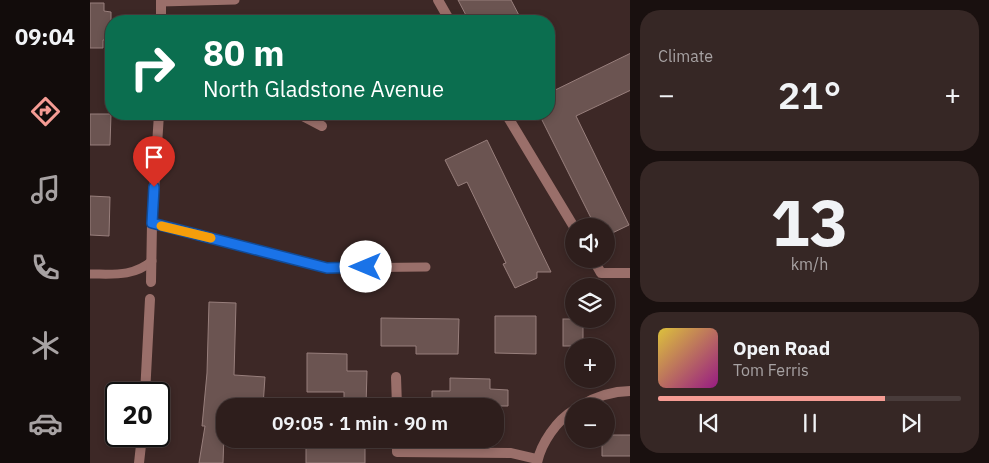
<!DOCTYPE html>
<html lang="en">
<head>
<meta charset="utf-8">
<style>
	body { margin:0; font-family:"IBM Plex Sans",sans-serif; background:#362725; color:#f1f3f6; height:100vh; display:flex; flex-direction:column; font-size:19px; white-space:nowrap }
	* { box-sizing:border-box; margin:0 }
	p { font-size:16px; color:#a7a2a3 }
	.icon { flex:none; width:28px; height:28px; fill:none; stroke:currentColor; stroke-width:2; stroke-linecap:round; stroke-linejoin:round }
	.map { position:relative; flex:1; overflow:hidden }
	.sheet { display:flex; flex-direction:column; gap:10px; padding:10px; background:#19100f; width:359px }
	.sheet>* { flex:none }
	.top-card { position:absolute; left:15px; top:15px; width:450px; height:105px; border-radius:20px; box-shadow:0 2px 8px #0003,0 0 0 1px #493c3b; background:#0b6e4f; color:#fff; overflow:hidden }
	.controls { position:absolute; left:475px; top:218px; display:grid; gap:10px }
	.controls a { display:grid; place-items:center; width:50px; height:50px; border-radius:50%; background:#2e1e1c; box-shadow:0 2px 8px #0003,0 0 0 1px #493c3b; font-size:25px }
	.speed { position:absolute; left:15px; top:382px; display:flex; gap:10px; font-size:25px; font-weight:700; text-align:center }
	.speed>* { display:grid; place-content:center; width:65px; height:65px; border-radius:50%; background:#2e1e1c; box-shadow:0 2px 8px #0003,0 0 0 1px #493c3b; line-height:1 }
	.speed .limit { border:2px solid #111; border-radius:8px; background:#fff; color:#111 }
	.pin { position:absolute; display:grid; place-items:center; width:42px; height:42px; color:#fff; margin:-51px -21px; border-radius:50% 50% 50% 0; rotate:-45deg; box-shadow:0 0 5px #0007 }
	.pin .icon { rotate:45deg }
	.me { position:absolute; width:55px; margin:-28px; rotate:270deg; stroke-linejoin:round; filter:drop-shadow(0 0 4px #0008) }
	.turn { display:flex; align-items:center; gap:18px; height:105px; padding:0 15px; font-size:22px }
	.turn .icon { width:65px; height:65px; stroke-width:2.5 }
	.turn b { display:block; font-size:35px; line-height:42px }
	.big { font-size:38px; font-weight:600; line-height:1.1 }
	.sheet .card { flex:1; display:flex; flex-direction:column; justify-content:center; gap:8px; min-width:0; padding:0 18px; border-radius:20px; background:#362725 }
	.sheet .dial { align-items:center; gap:0 }
	.dial b { font-size:65px; line-height:1 }
	.song { display:flex; align-items:center; gap:15px }
	.cover { width:60px; height:60px; border-radius:8px; background:linear-gradient(135deg,hsl(50 70% 55%),hsl(310 70% 35%)) }
	.played { height:5px; border-radius:2px; background:linear-gradient(90deg,#f59c94 75%,#493c3b 75%) }
	.keys { display:flex; justify-content:space-around; direction:ltr }
	.heat { display:flex; justify-content:space-between; align-items:center; font-size:28px; direction:ltr }
	.trip { position:absolute; left:126px; top:398px; width:288px; height:50px; border-radius:20px; background:#2e1e1c; box-shadow:0 2px 8px #0003,0 0 0 1px #493c3b; font-weight:600; line-height:50px; text-align:center }
	main { display:flex; flex:1; min-height:0 }
	.tabs { display:flex; flex-direction:column; width:90px; justify-content:space-around; align-items:center; background:#120c0b; color:#a7a2a3 }
	.tabs .icon { width:35px; height:35px }
	.tabs .active { color:#f59c94 }
	.tabs b { font-size:22px; color:#f1f3f6 }
	.map>svg:first-child { display:block }
	.building { fill:#6b5451; stroke:#987f7c }
	.lines { fill:none; stroke-linecap:round; stroke-linejoin:round }
	.lane { stroke:#9a6f6a; stroke-width:9 }
	.street { stroke:#9a6f6a; stroke-width:10 }
	.route-casing { stroke:#114b97; stroke-width:12 }
	.route { stroke:#1a73e8; stroke-width:9 }
	.slow { stroke:#f59e0b; stroke-width:9 }
</style>
</head>
<body>
<main>
<nav class="tabs">
<b>09:04</b>
<svg class="icon active" aria-label="directions" viewBox="0 0 24 24"><path d="M12 3l9 9-9 9-9-9zM9 14v-3h6M13 9l2 2-2 2"/></svg>
<svg class="icon" aria-label="music" viewBox="0 0 24 24"><path d="M9 18V5l10-2v13"/><circle cx="6" cy="18" r="3"/><circle cx="16" cy="16" r="3"/></svg>
<svg class="icon" aria-label="phone" viewBox="0 0 24 24"><path d="M5 4h4l2 5-3 2q2 4 5 5l2-3 5 2v4C11 20 4 13 5 4z"/></svg>
<svg class="icon" aria-label="climate" viewBox="0 0 24 24"><path d="M12 3v18M4 7l16 10M4 17L20 7"/></svg>
<svg class="icon" aria-label="car" viewBox="0 0 24 24"><path d="M5 17H2v-5l4-1 3-4h7l3 4 3 1v5h-3M9 17h6M6 11h13"/><circle cx="7" cy="17" r="2"/><circle cx="17" cy="17" r="2"/></svg>
</nav>
<div class="map">
<svg width="541" height="463" viewBox="0 0 541 463">
	<rect width="100%" height="100%" fill="#3d2826"/>
	<g class="building">
		<polygon points="368,0 421,0 432,21 379,21"/>
		<polygon points="0,3 14,3 14,11 21,12 21,40 13,40 13,48 0,48"/>
		<polygon points="541,53 541,90 486,116 539,225 516,236 516,226 505,226 449,114 459,114 459,93"/>
		<polygon points="0,114 21,114 20,145 0,145"/>
		<polygon points="397,140 461,272 447,272 447,278 425,288 413,264 416,263 377,182 368,186 355,160"/>
		<polygon points="0,196 20,197 19,236 0,235"/>
		<polygon points="119,302 146,303 144,375 175,377 173,406 135,406 133,463 109,463 115,426 112,426 117,373"/>
		<polygon points="405,316 446,316 446,354 405,353"/>
		<polygon points="291,318 369,319 368,354 326,354 326,346 291,346"/>
		<rect x="473" y="319" width="20" height="27"/>
		<polygon points="217,353 257,354 257,371 277,371 276,406 254,406 254,392 217,392"/>
		<polygon points="360,378 400,379 400,389 418,390 418,406 342,406 342,391 360,391"/>
		<polygon points="516,435 541,435 541,456 512,456 512,439 516,439"/>
		<polygon points="254,439 275,439 275,463 216,463 216,441 254,442"/>
	</g>
	<g class="lines">
		<g class="lane">
			<polyline points="71,2 145,0"/>
			<polyline points="62,223 237,268 336,267"/>
			<path d="M0 274C23 274 43 277 62 261"/>
		</g>
		<g class="street">
			<polyline points="348,0 360,21"/>
			<polyline points="71,21 71,0"/>
			<polyline points="209,114 232,126"/>
			<polyline points="416,114 484,227"/>
			<polyline points="503,259 511,273 541,273"/>
			<polyline points="61,282 62,223 69,114"/>
			<polyline points="306,377 307,406"/>
			<polyline points="55,394 60,299"/>
			<path d="M490 406C505 397 523 391 541 391"/>
			<polyline points="307,439 307,452 421,453 447,459"/>
			<polyline points="49,463 52,436"/>
			<path d="M447 463C451 443 467 420 484 410"/>
		</g>
	</g>
	<g class="lines">
		<defs>
			<polyline id="route" points="64,187 62,223 237,268 276,267"/>
		</defs>
		<use href="#route" class="route-casing"/>
		<use href="#route" class="route"/>
		<polyline class="slow" points="71,226 121,238"/>
	</g>
</svg>
<div class="controls">
<a><svg class="icon" aria-label="sound" viewBox="0 0 24 24"><path d="M4 9h4l5-4v14l-5-4H4zM17 9q2 3 0 6"/></svg></a>
<a><svg class="icon" aria-label="layers" viewBox="0 0 24 24"><path d="M12 4l9 5-9 5-9-5zM3 14l9 5 9-5"/></svg></a>
<a>+</a>
<a>−</a>
</div>
<div class="speed"><div class="limit">20</div></div>
<div class="pin" style="left:64px;top:187px;background:#d93025"><svg class="icon" aria-label="arrive" viewBox="0 0 24 24"><path d="M6 21V4h12l-3 4 3 4H6"/></svg></div>
<svg class="me" style="left:276px;top:267px" viewBox="-20 -20 40 40"><circle r="19" fill="#fff"/><path d="M0-13L10 11 0 6-10 11z" fill="#1a73e8"/></svg>
<div class="trip">09:05 · 1 min · 90 m</div>
<div class="top-card">
<div class="turn"><svg class="icon" aria-label="right" viewBox="0 0 24 24"><path d="M7 20v-9h11M14 6l5 5-5 5"/></svg><div><b>80 m</b>North Gladstone Avenue</div></div>
</div>
</div>
<section class="sheet">
<div class="card"><p>Climate</p>
<div class="heat"><a>−</a><b class="big">21°</b><a>+</a></div>
</div>
<div class="card dial"><b>13</b><p>km/h</p></div>
<div class="card">
<div class="song"><i class="cover"></i><div><b>Open Road</b><p>Tom Ferris</p></div></div>
<div class="played"></div>
<div class="keys"><svg class="icon" aria-label="previous" viewBox="0 0 24 24"><path d="M18 5L8 12l10 7zM5 5v14"/></svg><svg class="icon" aria-label="pause" viewBox="0 0 24 24"><path d="M8 5v14M16 5v14"/></svg><svg class="icon" aria-label="next" viewBox="0 0 24 24"><path d="M6 5l10 7-10 7zM19 5v14"/></svg></div>
</div>
</section>
</main>
</body>
</html>
